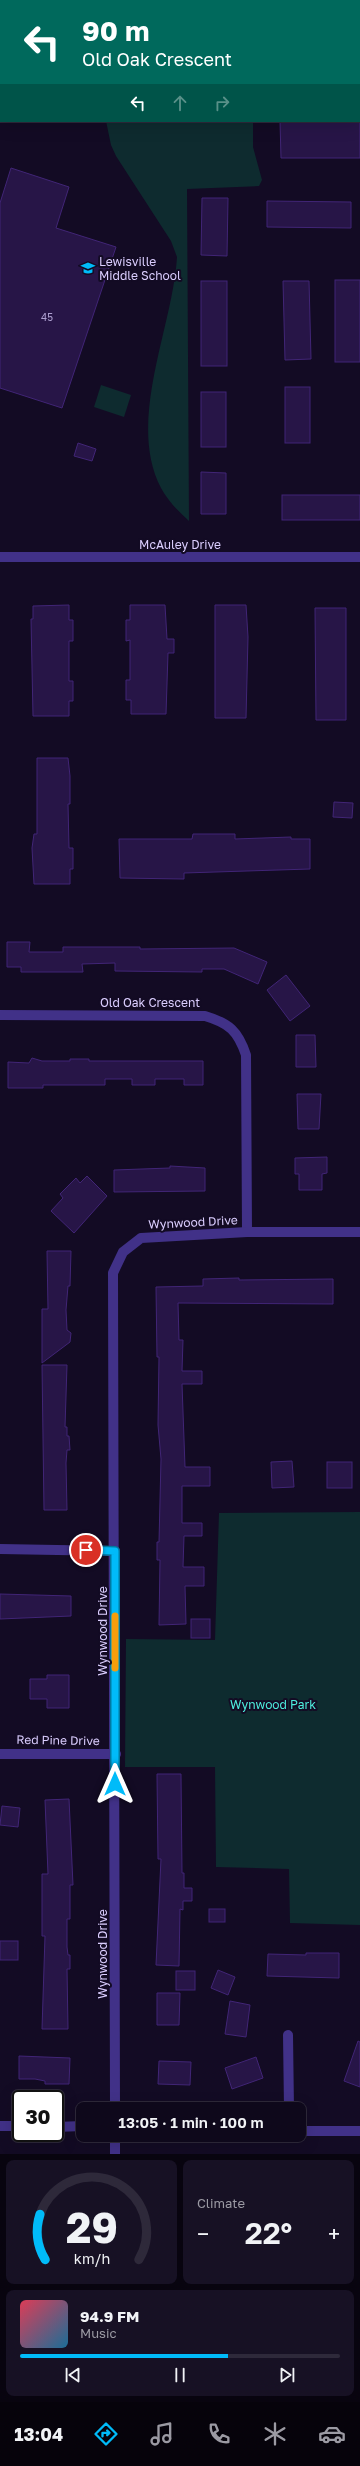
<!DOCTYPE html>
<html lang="en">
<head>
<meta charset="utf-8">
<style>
	body { margin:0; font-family:"Golos Text",sans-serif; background:#171124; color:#f1f3f6; height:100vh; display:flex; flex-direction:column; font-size:15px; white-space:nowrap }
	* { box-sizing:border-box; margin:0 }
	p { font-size:13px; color:#9b9aa3 }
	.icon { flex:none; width:22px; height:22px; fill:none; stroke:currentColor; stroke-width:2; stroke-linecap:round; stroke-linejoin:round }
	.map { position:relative; height:2154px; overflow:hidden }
	.details { display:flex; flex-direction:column; gap:6px; padding:6px; background:#08040f; flex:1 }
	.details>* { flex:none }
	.banner { position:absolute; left:0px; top:0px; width:360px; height:122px; box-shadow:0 4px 16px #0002,0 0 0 1px #2e293a; background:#00695c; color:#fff; overflow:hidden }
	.speed { position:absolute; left:12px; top:2090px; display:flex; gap:8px; font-size:20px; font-weight:700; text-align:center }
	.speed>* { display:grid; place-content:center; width:52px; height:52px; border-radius:50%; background:#0e081b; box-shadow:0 4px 16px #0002,0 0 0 1px #2e293a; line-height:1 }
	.speed .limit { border:2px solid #111; border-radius:6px; background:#fff; color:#111 }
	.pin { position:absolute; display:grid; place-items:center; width:34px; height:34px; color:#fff; margin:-17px; border:2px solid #fff; border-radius:50%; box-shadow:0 1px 4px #0007 }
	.me { position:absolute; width:44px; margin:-22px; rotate:0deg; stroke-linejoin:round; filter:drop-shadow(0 0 3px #0008) }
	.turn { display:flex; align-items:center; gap:14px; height:84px; padding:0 16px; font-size:18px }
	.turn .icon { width:52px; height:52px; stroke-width:2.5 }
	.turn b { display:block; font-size:28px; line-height:34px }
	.lanes { display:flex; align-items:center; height:38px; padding:0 16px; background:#0003; justify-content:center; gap:20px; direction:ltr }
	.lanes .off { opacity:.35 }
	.big { font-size:30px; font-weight:600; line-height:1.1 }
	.details .card { flex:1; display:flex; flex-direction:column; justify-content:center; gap:6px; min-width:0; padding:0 14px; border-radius:8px; background:#171124 }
	.details .dial { align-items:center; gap:0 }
	.dial svg { height:104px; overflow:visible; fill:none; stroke:#2e293a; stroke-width:7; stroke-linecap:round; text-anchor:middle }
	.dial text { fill:#f1f3f6; stroke:none }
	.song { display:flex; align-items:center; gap:12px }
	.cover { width:48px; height:48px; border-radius:6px; background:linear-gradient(135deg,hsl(350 70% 55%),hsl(200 70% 35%)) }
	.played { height:4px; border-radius:2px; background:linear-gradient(90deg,#00bbf9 65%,#2e293a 65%) }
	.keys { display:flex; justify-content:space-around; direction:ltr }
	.heat { display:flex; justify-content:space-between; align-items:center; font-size:22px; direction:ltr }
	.details .tiles { flex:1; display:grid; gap:6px; grid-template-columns:1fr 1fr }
	.card:last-child { grid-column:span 2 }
	.trip { position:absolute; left:76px; top:2102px; width:230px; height:40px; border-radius:8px; background:#0e081b; box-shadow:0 4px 16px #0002,0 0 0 1px #2e293a; font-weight:600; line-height:40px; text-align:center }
	.dock { display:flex; height:64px; justify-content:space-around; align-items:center; background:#06030b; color:#9b9aa3 }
	.dock .icon { width:28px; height:28px }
	.dock .on { color:#00bbf9 }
	.dock b { font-size:18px; color:#f1f3f6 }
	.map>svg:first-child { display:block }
	.green { fill:#0e2b2f }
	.building { fill:#271547; stroke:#412576 }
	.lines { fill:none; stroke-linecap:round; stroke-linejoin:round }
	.minor { stroke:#413188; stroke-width:10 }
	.route-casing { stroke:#007aa2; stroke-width:10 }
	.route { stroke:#00bbf9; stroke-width:7 }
	.slow { stroke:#f59e0b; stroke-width:7 }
	.labels { text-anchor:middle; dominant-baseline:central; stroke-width:4; stroke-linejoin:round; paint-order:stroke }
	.number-label { font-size:10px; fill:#aea0d1 }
	.poi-label { font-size:12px; fill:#dbceff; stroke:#130b24; text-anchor:start }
	.street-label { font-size:12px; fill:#dbceff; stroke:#130b24 }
	.park-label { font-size:12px; fill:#4decdc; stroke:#130b24 }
</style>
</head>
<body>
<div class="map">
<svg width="360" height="2154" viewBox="0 0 360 2154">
	<rect width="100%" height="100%" fill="#130b24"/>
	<g class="green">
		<path d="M106 121H253V147L262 180 259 186 187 189 189 521C178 511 168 501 161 488 126 421 173 327 177 257L171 241 116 156 111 145Z"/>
		<polygon points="101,385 131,395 124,417 94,407"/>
		<polygon points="360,1512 360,1925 290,1923 289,1869 216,1867 215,1767 125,1767 126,1639 215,1640 219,1513"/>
	</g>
	<g class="building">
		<polygon points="280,121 360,121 360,158 281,158"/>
		<polygon points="11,168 69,187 56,228 116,247 62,408 0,388 0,203"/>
		<polygon points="202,198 228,198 227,256 201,255"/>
		<polygon points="267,201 351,202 351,228 267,227"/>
		<rect x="335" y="280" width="25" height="82"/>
		<rect x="201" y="281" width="26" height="85"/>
		<polygon points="283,281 309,281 311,359 285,360"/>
		<rect x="285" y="387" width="25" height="56"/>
		<rect x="201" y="392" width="25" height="55"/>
		<polygon points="78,443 96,449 92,461 74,456"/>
		<polygon points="201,472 226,473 226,514 201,514"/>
		<rect x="282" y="495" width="78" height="25"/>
		<polygon points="69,605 69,620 73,620 73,641 69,641 69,681 73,681 73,701 69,701 69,716 33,716 31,619 33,619 33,606"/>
		<polygon points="130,605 165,605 167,639 174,639 174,653 168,653 166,714 131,714 131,700 126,700 126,680 130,680 130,640 126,641 126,620 130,620"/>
		<polygon points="215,605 246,605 248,637 246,718 215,718"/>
		<polygon points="315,608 346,608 346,720 316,720"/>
		<polygon points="37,758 68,758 70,776 70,804 68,804 69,848 73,848 73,869 70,869 70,884 34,884 32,848 34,834 37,834"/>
		<polygon points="334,802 353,803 352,818 333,817"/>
		<polygon points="193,834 235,834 235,839 291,837 291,839 310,839 310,869 184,873 184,879 120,878 119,839 192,839"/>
		<polygon points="7,942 30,942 29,952 63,952 63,947 140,947 140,949 234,948 267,962 258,984 224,969 202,969 202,972 115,971 115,963 82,964 83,972 21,972 21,967 7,967"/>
		<polygon points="286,975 310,1006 290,1021 267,990"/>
		<polygon points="296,1035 315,1035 316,1067 296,1067"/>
		<polygon points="32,1058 42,1061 70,1061 70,1059 89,1059 89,1061 203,1061 203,1085 184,1085 184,1079 155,1079 155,1085 132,1085 132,1079 105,1079 105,1085 43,1085 43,1088 8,1088 8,1062 29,1063"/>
		<polygon points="297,1094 321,1094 319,1129 298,1129"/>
		<polygon points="327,1157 327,1173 322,1174 322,1190 299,1190 299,1174 295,1174 295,1158"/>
		<polygon points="170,1166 205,1168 205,1191 114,1192 114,1170 170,1168"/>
		<polygon points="87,1176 107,1196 74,1233 51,1211 63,1198 60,1194 76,1178 80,1183"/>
		<polygon points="47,1251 71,1251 70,1286 68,1286 66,1310 67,1330 71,1333 70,1342 42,1363 42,1309 48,1309"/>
		<polygon points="239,1278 239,1280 333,1279 333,1304 178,1303 179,1340 183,1340 182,1371 202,1371 202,1384 182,1384 185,1467 210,1467 210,1486 182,1486 182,1523 202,1523 202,1536 184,1536 183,1567 204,1567 204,1586 185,1586 186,1624 159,1625 160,1560 157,1560 157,1542 159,1542 161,1459 158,1425 159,1357 157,1357 156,1287 203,1286 203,1279"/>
		<polygon points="42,1365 67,1365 65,1427 67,1427 67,1436 69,1436 70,1450 67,1450 66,1463 67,1510 44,1510"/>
		<polygon points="292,1461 294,1487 272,1488 271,1462"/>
		<rect x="327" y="1462" width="25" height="26"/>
		<polygon points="0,1594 71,1596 71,1616 0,1619"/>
		<rect x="191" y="1619" width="19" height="19"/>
		<polygon points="47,1675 69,1675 69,1708 47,1708 47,1699 30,1699 30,1679 47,1679"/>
		<polygon points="157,1774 181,1774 182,1873 184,1873 184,1888 192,1888 192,1901 183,1901 183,1910 180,1909 179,1966 156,1965 161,1859 158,1859"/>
		<polygon points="69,1799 73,1885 70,1885 70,1919 67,1919 67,1947 68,1955 70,1955 70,1969 67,1969 68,2029 42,2029 45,1936 42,1936 42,1874 48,1874 45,1800"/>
		<polygon points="2,1806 20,1808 18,1827 0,1825"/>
		<rect x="209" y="1909" width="16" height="13"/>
		<rect x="0" y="1941" width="18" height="19"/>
		<polygon points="306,1953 339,1953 339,1978 267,1976 268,1954 306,1955"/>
		<polygon points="218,1970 235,1977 228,1995 211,1988"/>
		<rect x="176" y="1971" width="19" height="19"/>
		<polygon points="157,1993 180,1993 179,2025 157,2025"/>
		<polygon points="230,2001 250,2005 246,2037 225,2034"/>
		<polygon points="358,2041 360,2042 360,2087 344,2081"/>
		<polygon points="19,2056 70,2058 69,2084 45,2084 45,2081 35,2079 19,2079"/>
		<polygon points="256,2057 263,2078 232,2089 225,2068"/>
		<polygon points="159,2061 191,2062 190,2085 158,2084"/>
	</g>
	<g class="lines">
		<g class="minor">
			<polyline points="0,557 360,557"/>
			<path d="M0 1015 205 1016C229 1023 238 1031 246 1055L247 1232"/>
			<polyline points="0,1549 115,1551"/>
			<polyline points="0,1754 116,1754"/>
			<polyline points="288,2035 289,2109"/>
			<polyline points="115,2109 113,1273 123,1252 141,1238 247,1232 360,1232"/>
			<polyline points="0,2126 21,2126"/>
			<polyline points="55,2127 83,2126"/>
			<polyline points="299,2131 360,2131"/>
			<polyline points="115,2135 115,2154"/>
		</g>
	</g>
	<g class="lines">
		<defs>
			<polyline id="route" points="86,1550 115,1551 115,1784"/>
		</defs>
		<use href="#route" class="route-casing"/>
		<use href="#route" class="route"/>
		<polyline class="slow" points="115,1616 115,1668"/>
	</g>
	<defs>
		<symbol id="school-bare" viewBox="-9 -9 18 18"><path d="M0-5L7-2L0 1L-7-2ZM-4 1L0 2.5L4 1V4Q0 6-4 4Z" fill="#00bbf9" stroke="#130b24" stroke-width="2.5" paint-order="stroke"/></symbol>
	</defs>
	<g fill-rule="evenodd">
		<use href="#school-bare" x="78" y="258" width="20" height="20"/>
	</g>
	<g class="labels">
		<g class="number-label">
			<text x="47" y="317">45</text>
		</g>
		<g class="poi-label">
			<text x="99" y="261">Lewisville<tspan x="99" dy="14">Middle School</tspan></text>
		</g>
		<g class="street-label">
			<text x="180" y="544">McAuley Drive</text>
			<text x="150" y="1002">Old Oak Crescent</text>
			<text transform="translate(193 1222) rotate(-3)">Wynwood Drive</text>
			<text transform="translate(102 1631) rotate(-90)">Wynwood Drive</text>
			<text transform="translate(58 1740) rotate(1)">Red Pine Drive</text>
			<text transform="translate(102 1954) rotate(-90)">Wynwood Drive</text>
		</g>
		<g class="park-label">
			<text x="273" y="1704">Wynwood Park</text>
		</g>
	</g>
</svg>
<div class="speed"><div class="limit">30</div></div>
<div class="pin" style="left:86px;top:1550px;background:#d93025"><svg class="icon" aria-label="arrive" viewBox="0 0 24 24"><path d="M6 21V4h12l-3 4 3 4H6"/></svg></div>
<svg class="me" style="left:115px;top:1784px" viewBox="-20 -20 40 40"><path d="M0-17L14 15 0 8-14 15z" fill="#00bbf9" stroke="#fff" stroke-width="4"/></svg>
<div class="trip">13:05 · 1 min · 100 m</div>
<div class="banner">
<div class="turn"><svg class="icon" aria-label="left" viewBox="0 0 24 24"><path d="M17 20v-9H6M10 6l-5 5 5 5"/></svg><div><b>90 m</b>Old Oak Crescent</div></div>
<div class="lanes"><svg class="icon" aria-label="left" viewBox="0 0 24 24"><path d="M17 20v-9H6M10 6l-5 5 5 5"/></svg><svg class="icon off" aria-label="ahead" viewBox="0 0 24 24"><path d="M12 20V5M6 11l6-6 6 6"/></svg><svg class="icon off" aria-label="right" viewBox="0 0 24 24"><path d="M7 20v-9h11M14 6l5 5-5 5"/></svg></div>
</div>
</div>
<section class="details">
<div class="tiles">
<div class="card dial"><svg viewBox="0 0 100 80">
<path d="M14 69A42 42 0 1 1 86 69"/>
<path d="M14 69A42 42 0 0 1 10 34" stroke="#00bbf9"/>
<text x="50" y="56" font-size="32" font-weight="700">29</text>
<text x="50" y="72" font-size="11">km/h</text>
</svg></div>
<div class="card"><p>Climate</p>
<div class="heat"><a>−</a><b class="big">22°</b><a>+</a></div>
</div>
<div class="card">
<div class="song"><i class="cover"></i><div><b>94.9 FM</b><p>Music</p></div></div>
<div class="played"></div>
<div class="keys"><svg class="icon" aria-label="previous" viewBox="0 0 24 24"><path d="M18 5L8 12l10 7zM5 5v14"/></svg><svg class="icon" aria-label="pause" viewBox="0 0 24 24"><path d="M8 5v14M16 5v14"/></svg><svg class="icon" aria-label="next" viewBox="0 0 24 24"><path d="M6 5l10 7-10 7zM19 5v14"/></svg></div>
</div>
</div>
</section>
<nav class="dock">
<b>13:04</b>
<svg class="icon on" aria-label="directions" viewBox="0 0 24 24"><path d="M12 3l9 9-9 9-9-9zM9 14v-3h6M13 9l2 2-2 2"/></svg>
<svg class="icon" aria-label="music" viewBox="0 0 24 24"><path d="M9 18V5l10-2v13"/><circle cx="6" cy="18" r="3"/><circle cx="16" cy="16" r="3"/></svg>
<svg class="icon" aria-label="phone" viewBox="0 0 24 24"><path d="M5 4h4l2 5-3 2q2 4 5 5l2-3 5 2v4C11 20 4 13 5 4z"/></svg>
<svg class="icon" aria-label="climate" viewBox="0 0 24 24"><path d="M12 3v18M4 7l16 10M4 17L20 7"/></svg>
<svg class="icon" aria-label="car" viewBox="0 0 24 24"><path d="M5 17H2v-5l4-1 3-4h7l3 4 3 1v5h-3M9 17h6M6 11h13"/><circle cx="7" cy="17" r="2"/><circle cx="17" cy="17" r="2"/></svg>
</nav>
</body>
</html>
